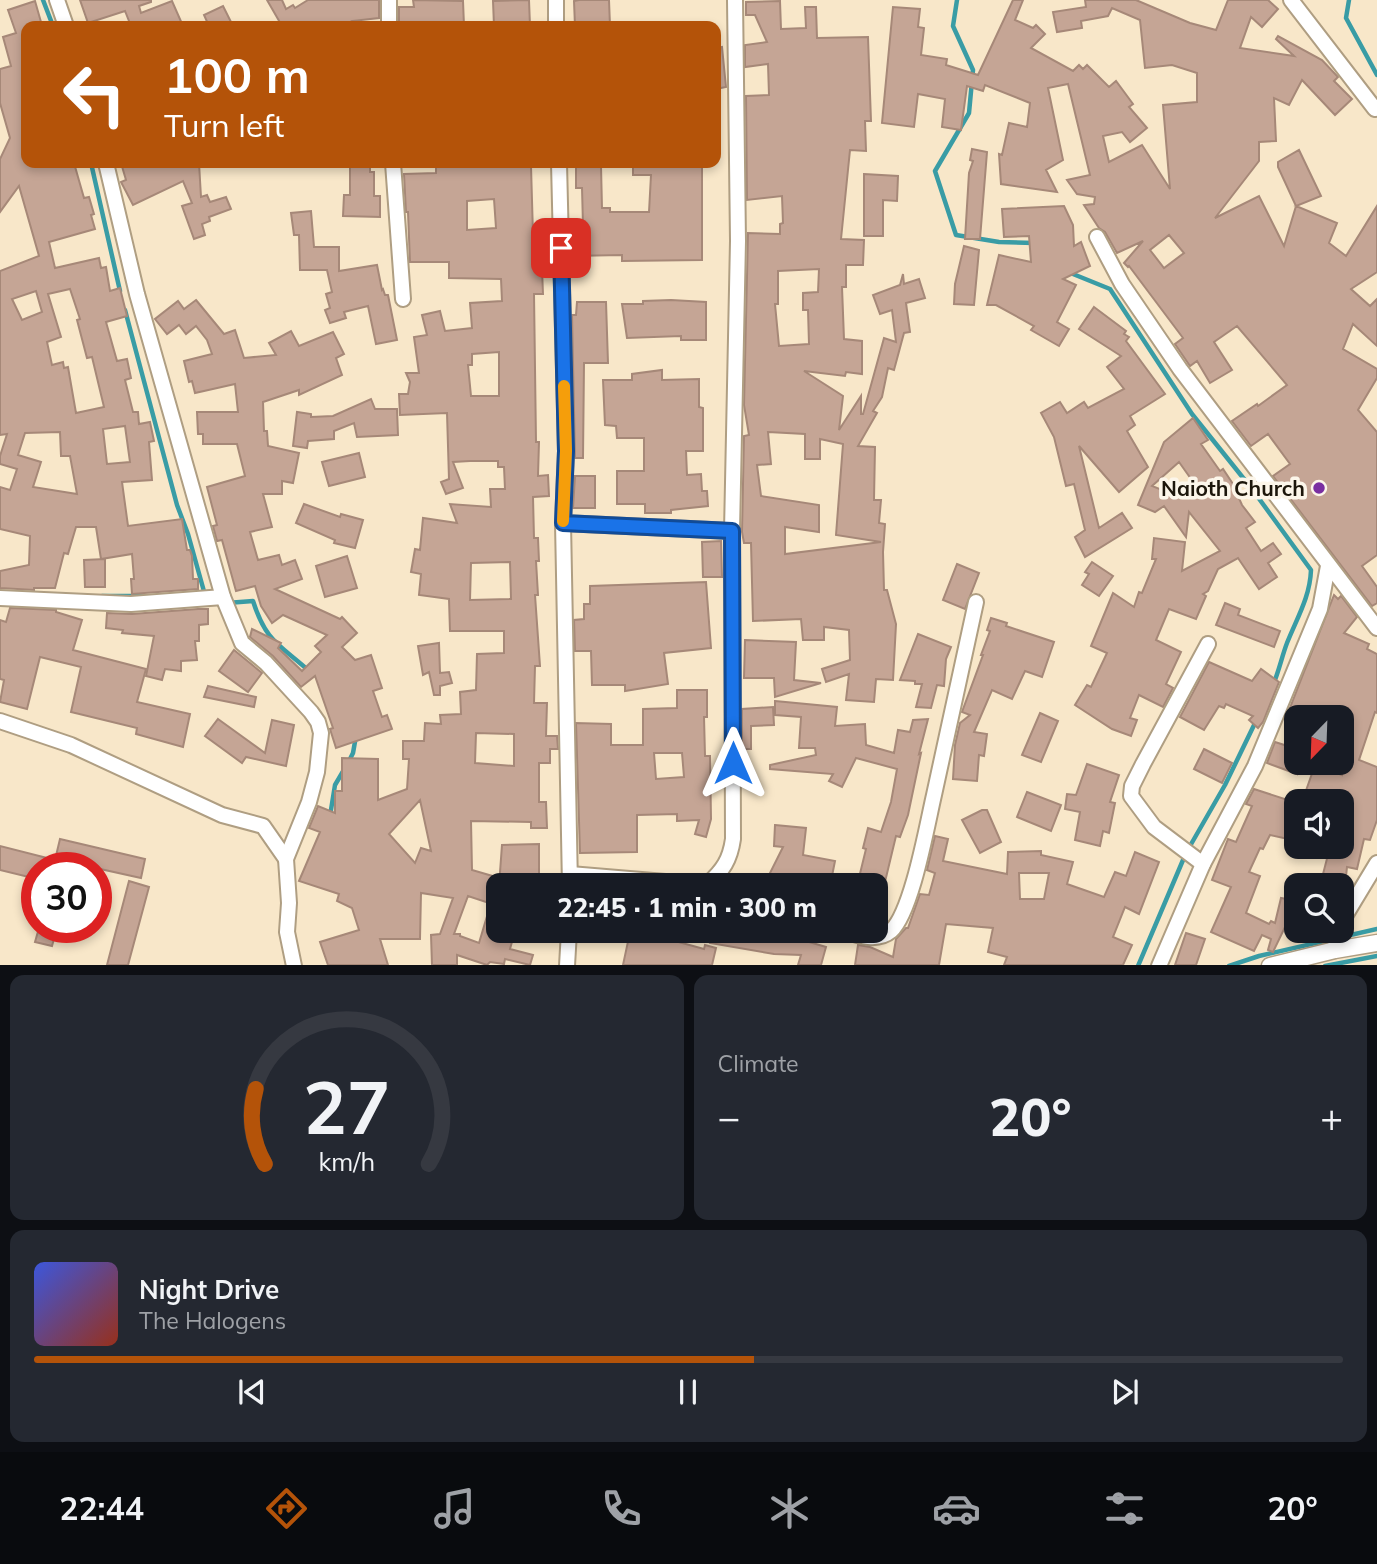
<!DOCTYPE html>
<html lang="en">
<head>
<meta charset="utf-8">
<style>
	body { margin:0; font-family:Mulish,sans-serif; background:#242831; color:#f1f3f6; height:100vh; display:flex; flex-direction:column; font-size:26px; white-space:nowrap }
	* { box-sizing:border-box; margin:0 }
	p { font-size:23px; color:#9ea1a6 }
	.icon { flex:none; width:38px; height:38px; fill:none; stroke:currentColor; stroke-width:2; stroke-linecap:round; stroke-linejoin:round }
	.map { position:relative; height:965px; overflow:hidden }
	.panel { display:flex; flex-direction:column; gap:10px; padding:10px; background:#0d0f14; flex:1 }
	.panel>* { flex:none }
	.hud { position:absolute; left:21px; top:21px; width:700px; height:147px; border-radius:14px; box-shadow:0 4px 10px #0003; background:#b45309; color:#fff; overflow:hidden }
	.needle { width:46px; rotate:203deg }
	.controls { position:absolute; left:1284px; top:705px; display:grid; gap:14px }
	.controls a { display:grid; place-items:center; width:70px; height:70px; border-radius:14px; background:#171b24; box-shadow:0 4px 10px #0003; font-size:35px }
	.speed { position:absolute; left:21px; top:852px; display:flex; gap:14px; font-size:35px; font-weight:700; text-align:center }
	.speed>* { display:grid; place-content:center; width:91px; height:91px; border-radius:50%; background:#171b24; box-shadow:0 4px 10px #0003; line-height:1 }
	.speed .limit { border:10px solid #d22; background:#fff; color:#111 }
	.pin { position:absolute; display:grid; place-items:center; width:60px; height:60px; color:#fff; margin:-30px; border-radius:14px; box-shadow:0 4px 10px #0006 }
	.me { position:absolute; width:77px; margin:-38px; rotate:0deg; stroke-linejoin:round; filter:drop-shadow(0 0 5px #0008) }
	.turn { display:flex; align-items:center; gap:24px; height:147px; padding:0 28px; font-size:32px }
	.turn .icon { width:91px; height:91px; stroke-width:2.5 }
	.turn b { display:block; font-size:49px; line-height:60px }
	.big { font-size:52px; font-weight:800; line-height:1.1 }
	.panel .tile { flex:1; display:flex; flex-direction:column; justify-content:center; gap:10px; min-width:0; padding:0 24px; border-radius:14px; background:#242831 }
	.panel .dial { align-items:center; gap:0 }
	.dial svg { height:182px; overflow:visible; fill:none; stroke:#363941; stroke-width:7; stroke-linecap:round; text-anchor:middle }
	.dial text { fill:#f1f3f6; stroke:none }
	.song { display:flex; align-items:center; gap:21px }
	.cover { width:84px; height:84px; border-radius:10px; background:linear-gradient(135deg,hsl(230 70% 55%),hsl(10 70% 35%)) }
	.played { height:7px; border-radius:4px; background:linear-gradient(90deg,#b45309 55%,#363941 55%) }
	.keys { display:flex; justify-content:space-around; direction:ltr }
	.heat { display:flex; justify-content:space-between; align-items:center; font-size:38px; direction:ltr }
	.panel .tiles { flex:1; display:grid; gap:10px; grid-template-columns:1fr 1fr }
	.tile:last-child { grid-column:span 2 }
	.trip { position:absolute; left:486px; top:873px; width:402px; height:70px; border-radius:14px; background:#171b24; box-shadow:0 4px 10px #0003; font-weight:800; line-height:70px; text-align:center }
	.dock { display:flex; height:112px; justify-content:space-around; align-items:center; background:#090b0e; color:#9ea1a6 }
	.dock .icon { width:49px; height:49px }
	.dock .on { color:#b45309 }
	.dock b { font-size:32px; color:#f1f3f6 }
	.map>svg:first-child { display:block }
	.lines { fill:none; stroke-linecap:round; stroke-linejoin:round }
	.stream { stroke:#399ca5; stroke-width:4.5 }
	.building { fill:#c5a595; stroke:#a68878; stroke-width:2; fill-rule:evenodd }
	.minor-casing { stroke:#af9e82; stroke-width:18 }
	.tertiary-casing { stroke:#af9e82; stroke-width:19 }
	.minor { stroke:#fff; stroke-width:14 }
	.tertiary { stroke:#fff; stroke-width:16 }
	.route-casing { stroke:#114b97; stroke-width:18 }
	.route { stroke:#1a73e8; stroke-width:12 }
	.slow { stroke:#f59e0b; stroke-width:12 }
	.poi-dot { fill:#7a2fa1; stroke:#fcf6ea; stroke-width:2.5 }
	.labels { text-anchor:middle; dominant-baseline:central; stroke-width:7; stroke-linejoin:round; paint-order:stroke }
	.poi-label { font-size:21px; font-weight:bold; fill:#1c160b; stroke:#fcf6ea; text-anchor:end }
</style>
</head>
<body>
<div class="map">
<svg width="1377" height="966" viewBox="0 0 1377 966">
	<rect width="100%" height="100%" fill="#f8e7c9"/>
	<g class="lines">
		<g class="stream">
			<polyline points="43,0 53,26"/>
			<polyline points="957,0 953,26 973,70 969,113 935,171 956,235 999,242 1034,243"/>
			<polyline points="1349,0 1346,18 1377,75"/>
			<polyline points="91,163 120,291"/>
			<path d="M1068 272 1110 289 1192 414 1252 489 1311 570C1310 597 1297 618 1287 643 1282 656 1279 671 1273 685"/>
			<polyline points="125,310 177,505 188,534 205,595"/>
			<polyline points="102,596 143,596"/>
			<path d="M227 603 253 601C266 642 279 644 309 671"/>
			<polyline points="349,761 353,753 356,736"/>
			<polyline points="330,816 335,785 345,768"/>
			<polyline points="1138,966 1186,853 1225,785 1256,721"/>
			<polyline points="1229,966 1259,956 1377,929"/>
			<polyline points="1325,966 1377,956"/>
		</g>
	</g>
	<g class="building">
		<polygon points="80,0 151,0 151,2 139,6 141,13 172,1 183,26 131,26 125,11 88,23"/>
		<polygon points="267,0 282,0 286,9 293,5 295,8 308,0 379,0 379,18 352,21 355,26 282,26"/>
		<polygon points="413,0 463,1 464,26 399,26 399,7 414,7"/>
		<polygon points="529,0 530,26 494,26 493,1"/>
		<polygon points="579,0 609,0 610,26 575,26 574,1"/>
		<path d="M1013 0H1023L1015 20 1033 28 1036 25 1045 34 1031 48 1073 71 1079 65 1083 69 1087 65 1109 87 1116 81 1133 104 1129 107 1147 128 1130 142 1122 132 1103 136 1109 162 1142 145 1170 189 1163 105 1197 102V73L1172 65 1145 68 1140 20 1112 8 1108 16 1081 21 1082 28 1057 32 1053 12 1086 7 1085 0H1136L1190 23 1216 30 1228 0H1268L1278 9 1262 27 1251 17 1240 48 1294 56 1276 39 1278 36 1322 60 1338 77 1334 81 1352 99 1335 115 1302 80 1289 105 1274 98 1276 141 1259 142V161L1215 218 1259 196 1284 246 1296 206 1278 167V162L1299 150 1321 196 1296 206 1337 223 1329 243 1346 256 1377 206V272L1351 289 1370 306 1377 299V346L1353 324 1343 349 1377 369V378L1358 410 1377 432V555L1362 566 1377 587V603L1372 606 1273 476 1290 464 1268 434 1251 446 1232 421 1257 404 1258 406 1287 385 1237 326 1214 342 1232 370 1210 383 1197 361 1190 366 1175 344 1183 338 1129 266 1128 267 1124 263 1143 241 1117 253 1105 232 1099 228 1084 205 1094 204 1095 197 1077 194 1067 180 1090 175 1068 84 1048 88 1063 160 1046 170 1057 192 1001 184 999 154 1002 155 1009 123 1027 127 1030 103 985 85 983 91 967 86 961 130 942 127 945 99 918 94 914 127 882 123 893 7 920 9 918 27 924 28 921 55 947 59 946 65 978 75ZM1169 235 1184 253 1164 268 1150 250Z"/>
		<path d="M35 1 41 22 26 26V163H74L84 198 89 197 94 214 91 215 95 229 49 242 55 268 99 258 101 268 106 267 110 291 120 288 127 316 106 322 117 361 127 359 131 378 125 380 133 412H138L139 424 150 422 154 441 149 442 152 480 122 482 128 526 182 519 187 550H190L192 556 193 579H198V589L132 594 131 579H134L132 554 101 559 96 527H76L68 554 64 553 55 588H34V590L0 588V571L29 565 30 536 0 529V487L10 490 17 469 0 464V456L7 434 0 435V271L39 256 19 186 0 212V159L10 138 0 103V69L11 66 3 37 16 33 8 10ZM70 289 80 319 77 320 87 358 92 357 104 407 76 413 68 367 64 368 63 362 52 365 47 342 61 337 48 294ZM36 291 42 312 22 320 12 299ZM125 426 130 462 107 464 103 429ZM60 432 61 456H70L77 494 33 487 41 462 18 455 25 433Z"/>
		<path d="M780 1 781 29 806 28 805 7H816L817 38 868 37 871 121H865L866 151 850 150 841 239 864 240 863 265H846V287H842L844 339 862 341V374L846 372 845 376 804 371 843 396 839 430 861 396V414H863L884 338 896 342 892 310 880 314 873 295 900 285 903 274 904 284 919 279 925 298 906 303 910 332 904 333 894 370 888 368 882 397 873 411 877 413 858 446 875 447 874 500H881L879 523 885 524 883 552 884 590H887L896 624 893 680 876 679 874 702 846 700 849 674 826 682 822 669 850 660 849 630 824 627V640H803L801 619 753 621 751 543H744L742 532 744 436 749 435 744 405 748 233 780 234V224L783 223 782 196 747 200 746 96 769 95 768 64 745 67V45L767 42 755 15H746V2ZM819 269 818 292 803 293V310H808L809 344 779 346 775 304H778V271ZM768 432 805 434V459H820V439L843 444 836 535 881 542 785 554V527L819 532V505L761 496 757 465 771 464Z"/>
		<polygon points="223,6 233,26 209,26 204,15"/>
		<polygon points="722,47 726,87 716,89 716,48"/>
		<polygon points="972,149 987,152 980,239 965,239 969,173 973,161 970,160"/>
		<polygon points="121,163 199,163 201,197 207,195 210,202 226,197 231,209 209,217 210,221 202,224 205,235 194,239 182,206 192,203 183,181 133,205 121,182 126,180"/>
		<polygon points="350,163 370,163 370,172 374,172 374,196 380,196 380,217 343,216 344,195 350,195"/>
		<polygon points="633,163 702,164 702,260 622,261 622,255 571,256 570,229 583,225 582,188 576,188 576,167 601,166 602,208 610,208 610,212 649,212 651,175 633,175"/>
		<path d="M436 165 531 166 534 269H542L543 294H534L536 442H539L538 476 548 475 549 496 533 497 534 538H538L539 561H536L538 595H535L540 666H535L534 703H547L546 736H557L558 749H550V763H539V802H546L547 828H531V822L471 821 472 870 496 877 489 903 468 896 454 934H460V936L479 943 488 913 499 915V931H515L510 949 533 955 530 965 505 959 504 964 490 962 487 965 457 955V965H432L431 935 440 934 453 898 421 893 420 939H380L388 965H328L320 942 359 930 352 908 337 901 339 894 299 881 320 832 309 828 318 806 335 813V791H342V758L378 759V800L407 789 409 759H403V741H424L425 723 441 724 440 715 461 714 460 692 476 690 477 654 504 653V631H450L449 599 419 595 421 574 411 572 415 549 420 550 423 518 457 523 450 504 491 507 490 489H505L504 467H498V461H470L453 462 463 488 446 494 441 482 449 479 447 413 400 415 399 394H408L410 382 406 373H419L414 337 427 335 422 315 440 311 445 331 472 328 470 303 502 301 501 279 449 278V262H410L408 212H406L404 174 436 173ZM494 199 496 228 467 230V201ZM499 352V396H471L468 365H472V354ZM510 562 511 599 470 600 471 563ZM476 733 514 734V766L475 763ZM420 800 431 851 421 848 415 863 389 834Z"/>
		<polygon points="864,174 898,176 897,201 883,200 883,236 864,236"/>
		<polygon points="1064,206 1073,225 1074,246 1081,242 1090,266 1063,279 1076,285 1057,322 1069,329 1059,346 1031,330 1034,326 996,305 987,305 999,255 1031,262 1029,236 1004,237 1002,209"/>
		<polygon points="311,211 314,247 339,247 339,271 377,265 382,290 383,289 385,295 388,295 397,340 376,344 368,306 344,312 346,318 330,323 325,310 330,308 326,294 332,292 327,270 300,270 299,235 294,235 291,213"/>
		<polygon points="964,246 979,250 974,305 954,304 955,284"/>
		<polygon points="196,300 224,334 235,330 244,358 276,355 269,343 291,331 299,346 333,332 344,354 336,358 342,375 299,395 299,390 263,402 264,431 267,431 268,446 299,453 293,483 282,481 282,494 263,494 272,527 250,532 258,560 279,555 282,565 295,560 302,579 275,589 340,619 342,617 357,633 342,647 355,660 371,655 382,688 373,691 382,717 387,715 392,729 336,748 330,729 333,728 315,676 301,687 273,656 250,637 252,629 281,643 278,648 302,671 321,652 315,646 327,635 283,615 272,623 261,606 255,586 236,591 222,540 217,541 213,526 217,525 207,487 245,476 237,444 203,444 203,434 198,434 197,412 238,412 235,384 195,393 192,381 189,382 184,361 212,354 207,340 196,326 186,334 179,325 167,334 155,319 178,301 184,309"/>
		<polygon points="671,300 706,302 706,340 681,340 681,336 627,338 622,304 643,304 643,301"/>
		<polygon points="577,302 606,302 608,363 584,363 583,458 575,458 572,315 576,315"/>
		<polygon points="1094,307 1126,331 1124,334 1129,337 1126,341 1165,394 1130,416 1135,425 1127,431 1148,467 1119,492 1079,446 1099,528 1122,513 1132,528 1085,557 1075,537 1085,530 1074,484 1066,486 1054,437 1041,413 1060,402 1067,413 1084,402 1088,408 1124,389 1107,367 1121,356 1079,329"/>
		<polygon points="662,370 662,380 699,379 699,407 703,408 703,451 686,451 687,475 701,474 702,491 707,491 708,506 671,510 671,513 645,513 645,504 617,504 617,471 644,471 644,438 617,438 616,426 605,425 603,380 632,380 632,374"/>
		<polygon points="371,399 375,409 397,409 398,435 357,437 354,423 334,431 334,439 308,441 307,448 293,446 297,412 311,414 311,417 333,416"/>
		<path d="M1193 418 1208 440 1201 444 1220 471 1223 469 1239 493 1237 494 1242 505 1255 522 1246 528 1261 551 1273 543 1281 554 1268 563 1277 577 1259 589 1238 558 1218 569 1208 591 1203 594 1206 596 1196 619 1169 609 1156 640 1181 652 1166 684 1173 688 1163 707 1139 695 1130 718 1137 720 1131 736 1112 729 1075 705 1087 685 1091 687 1107 653 1091 646 1113 593 1134 607 1139 592 1142 593 1156 559H1152L1154 538 1185 542 1182 571 1220 551 1189 512 1186 537 1164 506 1155 512 1138 505 1164 442ZM1179 462 1196 486 1179 497 1152 486Z"/>
		<polygon points="359,453 365,477 329,486 322,462"/>
		<polygon points="575,476 595,476 595,508 573,508"/>
		<polygon points="304,504 340,517 341,514 363,520 355,548 334,543 335,540 296,523"/>
		<polygon points="721,541 722,577 703,577 702,542"/>
		<polygon points="347,556 357,588 325,597 316,566"/>
		<polygon points="105,559 105,587 85,587 84,560"/>
		<polygon points="1092,562 1113,576 1099,596 1082,585 1089,574 1085,572"/>
		<polygon points="957,564 979,573 965,609 943,600"/>
		<polygon points="706,582 711,648 664,653 668,684 625,691 625,685 592,685 591,651 575,651 574,620 584,619 584,604 590,604 590,586"/>
		<polygon points="1334,595 1338,599 1341,596 1357,617 1344,633 1369,644 1367,649 1377,654 1377,713 1375,712 1359,760 1377,767 1377,820 1370,840 1364,839 1357,869 1347,867 1345,886 1320,886 1324,878 1322,878 1330,847 1342,847 1342,802 1302,802 1315,765 1342,775 1342,718 1302,718 1288,713"/>
		<polygon points="1225,603 1240,609 1238,615 1280,631 1274,647 1216,625"/>
		<polygon points="10,608 56,610 56,612 82,620 73,650 146,669 137,702 190,714 183,747 136,734 137,728 71,712 81,667 40,657 27,709 0,702 4,680 0,679 0,620 6,622"/>
		<polygon points="198,609 208,609 208,624 199,625 199,641 195,641 197,660 181,661 181,671 165,669 162,680 146,676 154,636 122,633 123,630 106,628 107,613 132,614"/>
		<polygon points="991,618 1007,623 1006,626 1054,642 1042,677 1025,671 1012,699 992,690 974,732 987,734 984,756 979,755 977,781 953,779 955,745 960,723 970,715 962,712 983,655 981,655 990,631 987,630"/>
		<polygon points="918,634 951,647 946,659 944,686 937,685 931,708 916,707 922,684 915,684 915,681 900,680"/>
		<polygon points="745,640 796,642 794,680 821,683 775,697 774,678 744,678"/>
		<polygon points="439,643 440,673 449,672 452,683 440,686 440,695 434,695 429,672 423,675 418,646"/>
		<polygon points="234,650 262,673 248,692 219,671"/>
		<polygon points="1209,662 1252,681 1261,669 1279,682 1263,722 1258,728 1249,720 1253,716 1226,704 1224,708 1219,706 1204,730 1180,717"/>
		<polygon points="208,686 256,697 254,707 204,697"/>
		<path d="M677 690H707V717H704L705 756H710L711 819 706 837 695 834 699 820 677 821V814L637 815V852L580 853 576 723 611 724V745H643V709L677 708ZM654 753H682L684 777 656 779Z"/>
		<polygon points="775,701 837,707 835,726 865,724 866,745 894,753 898,730 910,732 913,720 928,719 919,754 921,753 908,815 900,837 896,836 884,886 857,886 866,849 863,848 868,828 881,832 891,802 897,769 856,758 842,787 829,781 833,774 770,769 770,765 816,755 815,748 799,748 801,717 775,715"/>
		<polygon points="773,707 774,725 751,726 751,749 742,749 742,709"/>
		<polygon points="1040,713 1058,721 1041,762 1022,755"/>
		<polygon points="218,719 265,753 272,720 294,725 286,766 246,757 242,763 205,736"/>
		<polygon points="1275,742 1297,749 1297,774 1267,763"/>
		<polygon points="1204,749 1232,763 1222,783 1194,769"/>
		<polygon points="1087,764 1119,775 1110,802 1115,803 1109,833 1103,831 1100,846 1075,840 1080,812 1065,809 1067,794 1076,795"/>
		<polygon points="1254,789 1297,803 1297,841 1270,835 1263,849 1260,848 1249,872 1260,876 1246,913 1269,924 1271,921 1275,923 1281,898 1297,901 1297,928 1286,925 1273,952 1268,950 1271,939 1262,935 1254,951 1211,932 1231,887 1212,880 1228,839 1236,842 1252,806 1246,804"/>
		<polygon points="1027,792 1061,805 1051,831 1017,817"/>
		<polygon points="982,810 987,810 1001,842 980,853 962,820"/>
		<polygon points="775,825 806,828 803,855 835,861 830,886 784,886 768,877 783,847 774,846"/>
		<path d="M935 836 948 839 943 861 1007 874 1008 852 1041 851V855L1073 862 1067 884 1104 897 1115 872 1126 876 1135 852 1159 862 1139 914 1125 907 1113 937 1132 945 1123 965H1004L1007 957 988 952 993 928 946 924 939 965H855L858 945 870 947 893 957 896 939 906 928H908L920 894 929 895 935 873 927 870ZM1019 873H1049L1044 899H1020Z"/>
		<polygon points="60,839 145,859 141,878 73,863 72,868 37,868 37,879 0,870 0,846 55,860"/>
		<polygon points="539,844 539,886 499,886 502,845"/>
		<polygon points="129,881 149,887 128,965 107,965"/>
		<polygon points="39,928 57,928 52,946 35,942"/>
		<polygon points="713,931 789,932 789,936 826,947 821,965 798,965 801,955 774,954 710,943"/>
		<polygon points="630,932 653,935 704,949 705,945 716,948 712,965 623,965"/>
		<polygon points="1186,933 1205,939 1196,965 1175,965"/>
	</g>
	<g class="lines">
		<defs>
			<g id="minor">
				<polyline points="57,0 66,26"/>
				<polyline points="556,0 556,26"/>
				<polyline points="1291,0 1375,109"/>
				<polyline points="389,26 389,0"/>
				<polyline points="106,163 137,294 223,597 242,643 266,663 311,712 318,722 321,733 317,772 309,802 286,859 289,903 287,932 294,966"/>
				<polyline points="393,163 403,299"/>
				<polyline points="559,163 566,451 563,523 570,886"/>
				<polyline points="1097,237 1122,284 1180,369 1377,628"/>
				<polyline points="563,523 732,531"/>
				<polyline points="0,598 131,604 223,597"/>
				<polyline points="0,721 71,745 222,815 263,826 286,859"/>
				<polyline points="1203,864 1154,827 1131,796 1132,786 1143,764 1208,644"/>
				<polyline points="570,874 713,886"/>
				<path d="M708 884C723 870 730 860 733 839L732 531 738 241 735 0"/>
				<polyline points="1342,921 1377,863"/>
				<path d="M845 931C859 936 878 942 891 931 912 912 927 825 934 795 948 730 962 666 976 602"/>
				<polyline points="1335,950 1337,931"/>
				<polyline points="567,966 569,931"/>
				<polyline points="1159,966 1203,864 1255,766 1320,609 1328,566"/>
			</g>
			<polyline id="tertiary" points="1270,966 1335,950 1377,943"/>
		</defs>
		<use href="#minor" class="minor-casing"/>
		<use href="#tertiary" class="tertiary-casing"/>
		<use href="#minor" class="minor"/>
		<use href="#tertiary" class="tertiary"/>
	</g>
	<g class="lines">
		<defs>
			<polyline id="route" points="561,248 566,451 563,523 732,531 733,763"/>
		</defs>
		<use href="#route" class="route-casing"/>
		<use href="#route" class="route"/>
		<polyline class="slow" points="563,521 566,451 564,386"/>
	</g>
	<circle class="poi-dot" cx="1319" cy="488" r="7"/>
	<g class="labels">
		<g class="poi-label">
			<text x="1305" y="488">Naioth Church</text>
		</g>
	</g>
</svg>
<div class="controls">
<a><svg class="needle" viewBox="-14 -14 28 28"><path d="M0-13l5 13h-10z" fill="#e53935"/><path d="M0 13l5-13h-10z" fill="#9ea1a6"/></svg></a>
<a><svg class="icon" aria-label="sound" viewBox="0 0 24 24"><path d="M4 9h4l5-4v14l-5-4H4zM17 9q2 3 0 6"/></svg></a>
<a><svg class="icon" aria-label="search" viewBox="0 0 24 24"><circle cx="10" cy="10" r="6"/><path d="M15 15l6 6"/></svg></a>
</div>
<div class="speed"><div class="limit">30</div></div>
<div class="pin" style="left:561px;top:248px;background:#d93025"><svg class="icon" aria-label="arrive" viewBox="0 0 24 24"><path d="M6 21V4h12l-3 4 3 4H6"/></svg></div>
<svg class="me" style="left:733px;top:763px" viewBox="-20 -20 40 40"><path d="M0-17L14 15 0 8-14 15z" fill="#1a73e8" stroke="#fff" stroke-width="4"/></svg>
<div class="trip">22:45 · 1 min · 300 m</div>
<div class="hud">
<div class="turn"><svg class="icon" aria-label="left" viewBox="0 0 24 24"><path d="M17 20v-9H6M10 6l-5 5 5 5"/></svg><div><b>100 m</b>Turn left</div></div>
</div>
</div>
<section class="panel">
<div class="tiles">
<div class="tile dial"><svg viewBox="0 0 100 80">
<path d="M14 69A42 42 0 1 1 86 69"/>
<path d="M14 69A42 42 0 0 1 10 36" stroke="#b45309"/>
<text x="50" y="56" font-size="32" font-weight="700">27</text>
<text x="50" y="72" font-size="11">km/h</text>
</svg></div>
<div class="tile"><p>Climate</p>
<div class="heat"><a>−</a><b class="big">20°</b><a>+</a></div>
</div>
<div class="tile">
<div class="song"><i class="cover"></i><div><b>Night Drive</b><p>The Halogens</p></div></div>
<div class="played"></div>
<div class="keys"><svg class="icon" aria-label="previous" viewBox="0 0 24 24"><path d="M18 5L8 12l10 7zM5 5v14"/></svg><svg class="icon" aria-label="pause" viewBox="0 0 24 24"><path d="M8 5v14M16 5v14"/></svg><svg class="icon" aria-label="next" viewBox="0 0 24 24"><path d="M6 5l10 7-10 7zM19 5v14"/></svg></div>
</div>
</div>
</section>
<nav class="dock">
<b>22:44</b>
<svg class="icon on" aria-label="directions" viewBox="0 0 24 24"><path d="M12 3l9 9-9 9-9-9zM9 14v-3h6M13 9l2 2-2 2"/></svg>
<svg class="icon" aria-label="music" viewBox="0 0 24 24"><path d="M9 18V5l10-2v13"/><circle cx="6" cy="18" r="3"/><circle cx="16" cy="16" r="3"/></svg>
<svg class="icon" aria-label="phone" viewBox="0 0 24 24"><path d="M5 4h4l2 5-3 2q2 4 5 5l2-3 5 2v4C11 20 4 13 5 4z"/></svg>
<svg class="icon" aria-label="climate" viewBox="0 0 24 24"><path d="M12 3v18M4 7l16 10M4 17L20 7"/></svg>
<svg class="icon" aria-label="car" viewBox="0 0 24 24"><path d="M5 17H2v-5l4-1 3-4h7l3 4 3 1v5h-3M9 17h6M6 11h13"/><circle cx="7" cy="17" r="2"/><circle cx="17" cy="17" r="2"/></svg>
<svg class="icon" aria-label="filters" viewBox="0 0 24 24"><path d="M4 7h16M4 17h16"/><circle cx="9" cy="7" r="2"/><circle cx="15" cy="17" r="2"/></svg>
<b>20°</b>
</nav>
</body>
</html>
